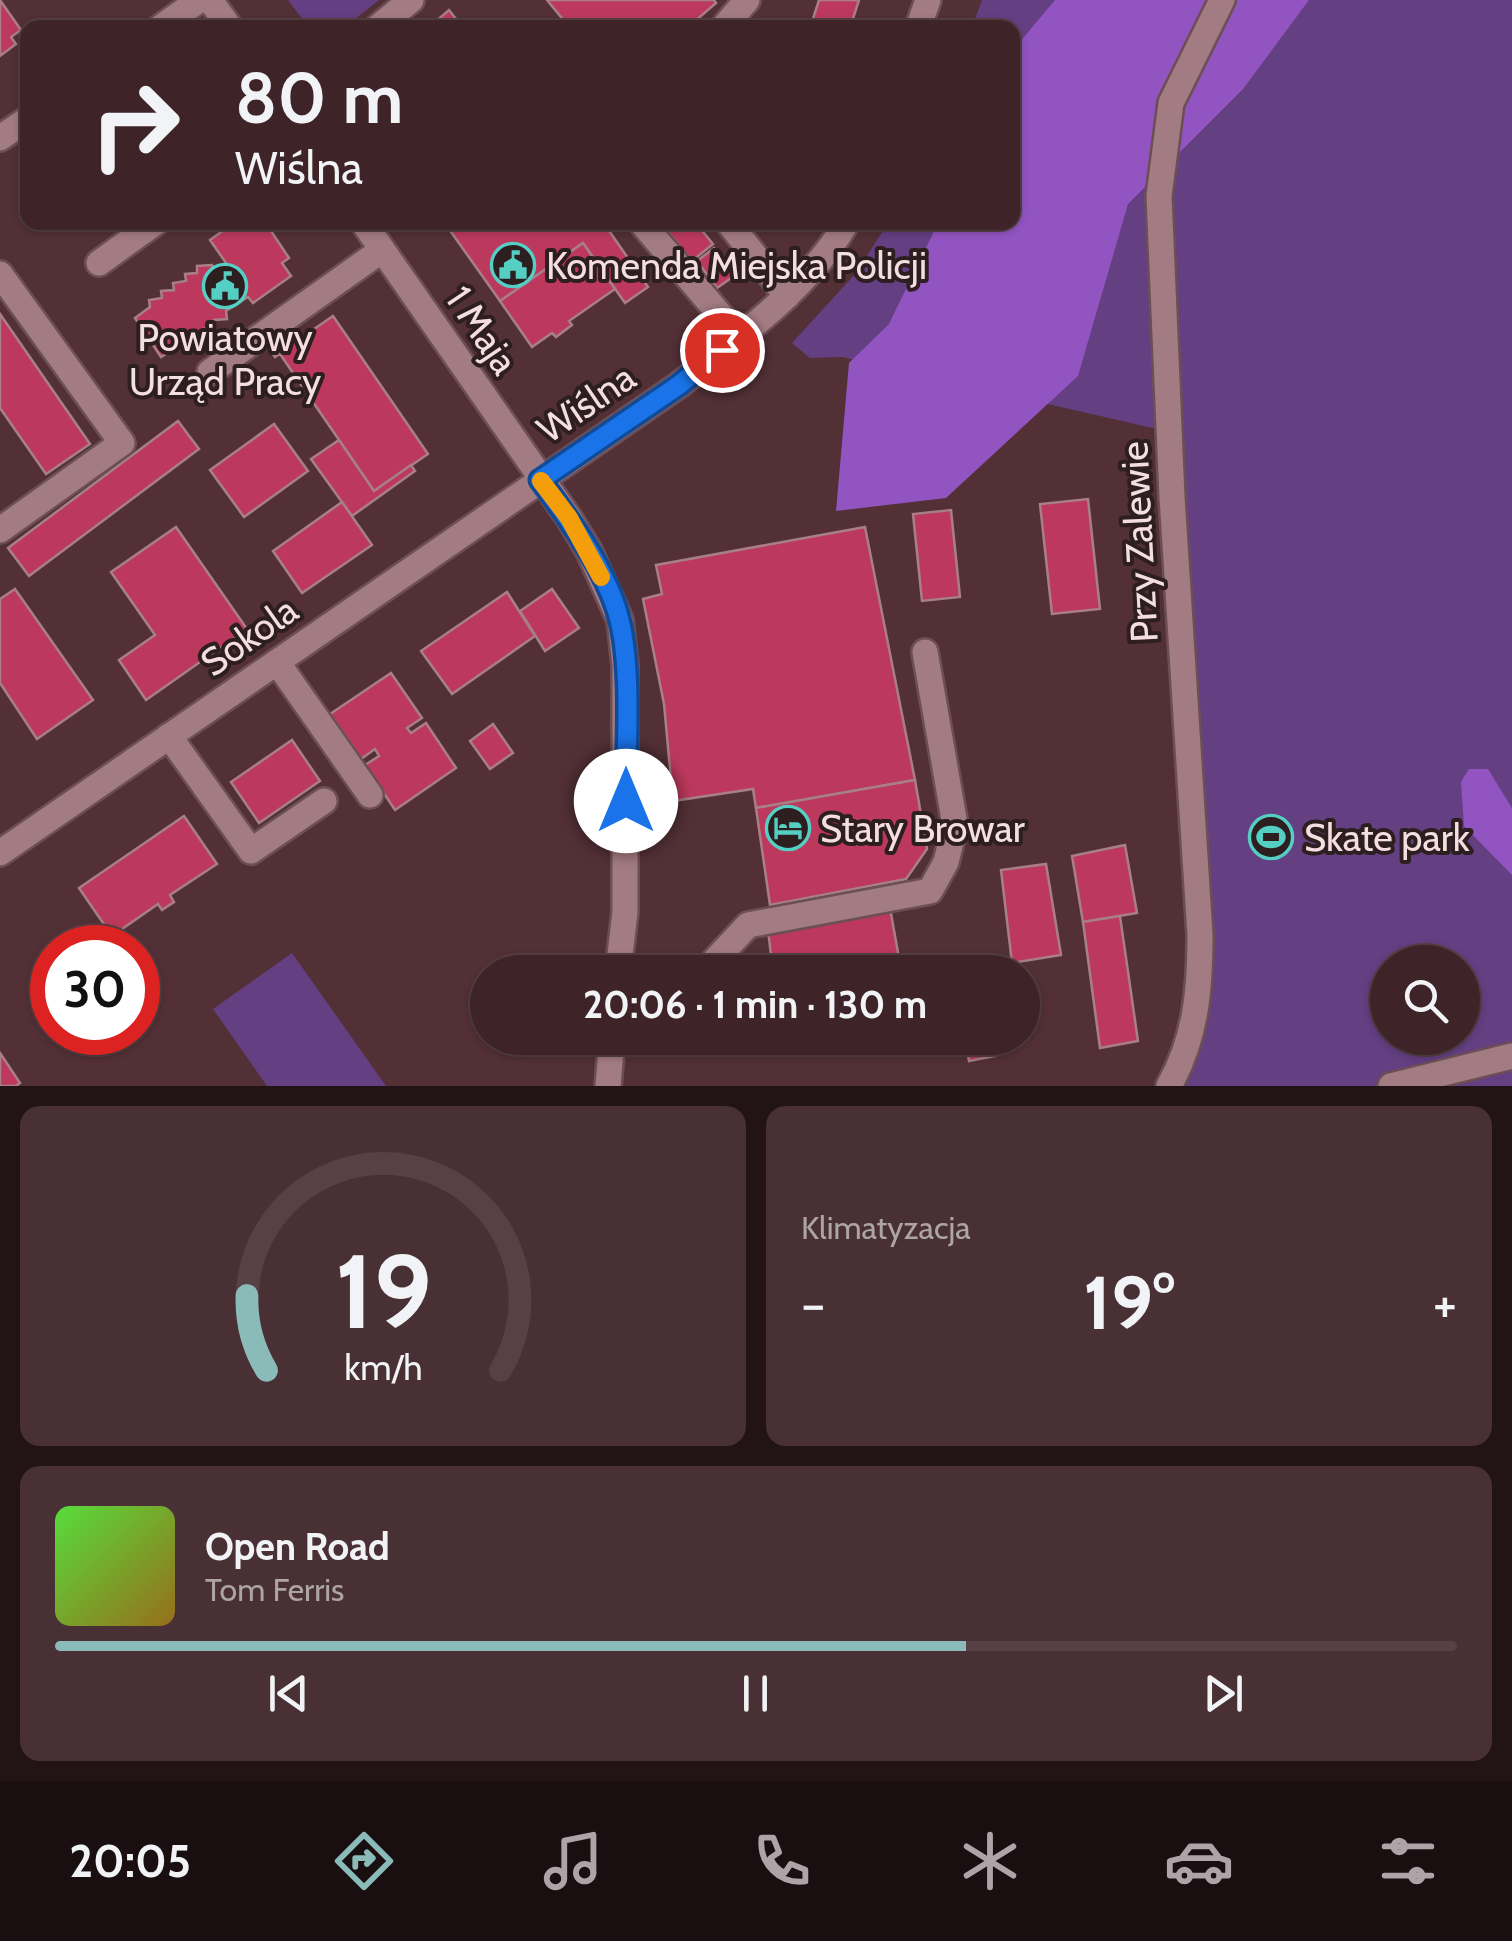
<!DOCTYPE html>
<html lang="pl">
<head>
<meta charset="utf-8">
<style>
	body { margin:0; font-family:Cabin,sans-serif; background:#493034; color:#f1f3f6; height:100vh; display:flex; flex-direction:column; font-size:38px; white-space:nowrap }
	* { box-sizing:border-box; margin:0 }
	p { font-size:32px; color:#ada4a8 }
	.icon { flex:none; width:55px; height:55px; fill:none; stroke:currentColor; stroke-width:2; stroke-linecap:round; stroke-linejoin:round }
	.map { position:relative; height:1086px; overflow:hidden }
	.details { display:flex; flex-direction:column; gap:20px; padding:20px; background:#221416; flex:1 }
	.details>* { flex:none }
	.banner { position:absolute; left:20px; top:20px; width:1000px; height:210px; border-radius:20px; box-shadow:0 2px 8px #0004,0 0 0 2px #574145; background:#3e2428; color:#f1f3f6; overflow:hidden }
	.buttons { position:absolute; left:1370px; top:945px; display:grid; gap:20px }
	.buttons a { display:grid; place-items:center; width:110px; height:110px; border-radius:50%; background:#3e2428; box-shadow:0 2px 8px #0004,0 0 0 2px #574145; font-size:50px }
	.speed { position:absolute; left:30px; top:925px; display:flex; gap:20px; font-size:50px; font-weight:700; text-align:center }
	.speed>* { display:grid; place-content:center; width:130px; height:130px; border-radius:50%; background:#3e2428; box-shadow:0 2px 8px #0004,0 0 0 2px #574145; line-height:1 }
	.speed .limit { border:15px solid #d22; background:#fff; color:#111 }
	.pin { position:absolute; display:grid; place-items:center; width:85px; height:85px; color:#fff; margin:-42px; border:5px solid #fff; border-radius:50%; box-shadow:0 2px 10px #0007 }
	.me { position:absolute; width:110px; margin:-55px; rotate:0deg; stroke-linejoin:round; filter:drop-shadow(0 0 8px #0008) }
	.turn { display:flex; align-items:center; gap:35px; height:210px; padding:0 50px; font-size:45px }
	.turn .icon { width:130px; height:130px; stroke-width:2.5 }
	.turn b { display:block; font-size:70px; line-height:85px }
	.big { font-size:75px; font-weight:800; line-height:1.1 }
	.details .card { flex:1; display:flex; flex-direction:column; justify-content:center; gap:15px; min-width:0; padding:0 35px; border-radius:20px; background:#493034 }
	.details .dial { align-items:center; gap:0 }
	.dial svg { height:260px; overflow:visible; fill:none; stroke:#574145; stroke-width:7; stroke-linecap:round; text-anchor:middle }
	.dial text { fill:#f1f3f6; stroke:none }
	.song { display:flex; align-items:center; gap:30px }
	.cover { width:120px; height:120px; border-radius:15px; background:linear-gradient(135deg,hsl(110 70% 55%),hsl(40 70% 35%)) }
	.played { height:10px; border-radius:5px; background:linear-gradient(90deg,#8bbbb9 65%,#574145 65%) }
	.keys { display:flex; justify-content:space-around; direction:ltr }
	.heat { display:flex; justify-content:space-between; align-items:center; font-size:55px; direction:ltr }
	.details .tiles { flex:1; display:grid; gap:20px; grid-template-columns:1fr 1fr }
	.card:last-child { grid-column:span 2 }
	.trip { position:absolute; left:470px; top:955px; width:570px; height:100px; border-radius:50px; background:#3e2428; box-shadow:0 2px 8px #0004,0 0 0 2px #574145; font-weight:800; line-height:100px; text-align:center }
	.tab-bar { display:flex; height:160px; justify-content:space-around; align-items:center; background:#190e10; color:#ada4a8 }
	.tab-bar .icon { width:70px; height:70px }
	.tab-bar .active { color:#8bbbb9 }
	.tab-bar b { font-size:45px; color:#f1f3f6 }
	.map>svg:first-child { display:block }
	.green { fill:#643f82; fill-rule:evenodd }
	.forest { fill:#9254c0 }
	.building { fill:#bc395d; stroke:#a77f85; stroke-width:2.5 }
	.lines { fill:none; stroke-linecap:round; stroke-linejoin:round }
	.minor-casing { stroke:#6c4f55; stroke-width:30 }
	.minor { stroke:#a37b82; stroke-width:25 }
	.route-casing { stroke:#114b97; stroke-width:25 }
	.route { stroke:#1a73e8; stroke-width:18 }
	.slow { stroke:#f59e0b; stroke-width:18 }
	.labels { text-anchor:middle; dominant-baseline:central; stroke-width:8; stroke-linejoin:round; paint-order:stroke }
	.poi-label { font-size:38px; fill:#f5dee2; stroke:#2d1e20; text-anchor:start }
	.street-label { font-size:38px; fill:#f5dee2; stroke:#2d1e20 }
</style>
</head>
<body>
<div class="map">
<svg width="1512" height="1086" viewBox="0 0 1512 1086">
	<rect width="100%" height="100%" fill="#523036"/>
	<g class="green">
		<polygon points="288,0 379,0 345,27 309,28"/>
		<path d="M982 0H1512V1086H1176L1208 1018 1213 911 1188 546 1170 432 842 357 810 358 792 343 856 273 888 223 1012 222V28L972 27ZM1388 962H1462V1038H1388Z"/>
		<polygon points="292,953 386,1086 267,1086 213,1009"/>
	</g>
	<g class="forest">
		<polygon points="1055,0 1309,0 1243,89 1128,204 1078,376 946,498 836,511 849,363 889,324 938,223 1012,222 1013,50"/>
		<polygon points="1469,769 1488,769 1512,808 1512,875 1464,826 1461,782"/>
	</g>
	<g class="building">
		<polygon points="0,0 21,30 11,37 16,44 0,56"/>
		<polygon points="547,0 714,0 716,3 687,28 570,28"/>
		<polygon points="819,0 859,0 850,28 810,28"/>
		<polygon points="449,10 463,28 428,28"/>
		<polygon points="235,222 265,222 289,258 282,263 291,276 253,303 248,297 226,311 227,319 214,320 214,327 202,329 202,336 190,337 191,345 177,347 161,357 135,318 150,307 149,300 162,298 161,291 174,290 173,283 186,281 185,274 197,273 197,266 212,265 222,280 233,273 210,240"/>
		<polygon points="444,222 504,222 509,229 519,222 603,222 648,287 625,303 583,243 500,301"/>
		<polygon points="660,222 695,222 713,244 692,261"/>
		<polygon points="583,243 615,289 569,321 572,325 556,337 552,333 532,347 500,301"/>
		<polygon points="714,248 734,276 717,288 697,261"/>
		<polygon points="0,314 90,444 46,474 0,408"/>
		<polygon points="333,316 428,454 374,491 280,354 275,357 267,345 290,329 298,340"/>
		<polygon points="178,421 199,449 29,576 8,548"/>
		<polygon points="274,424 308,471 244,517 210,470"/>
		<polygon points="339,440 374,491 411,465 415,471 352,516 311,459"/>
		<polygon points="1088,499 1100,609 1052,614 1040,504"/>
		<polygon points="342,502 372,545 302,593 273,551"/>
		<polygon points="951,510 960,597 922,601 913,514"/>
		<polygon points="176,527 247,629 146,700 119,660 155,635 111,572"/>
		<polygon points="865,527 915,780 756,808 753,789 673,801 664,704 643,599 662,594 656,565"/>
		<polygon points="15,589 93,700 37,739 0,683 0,599"/>
		<polygon points="552,589 579,628 545,651 520,611"/>
		<polygon points="507,592 535,636 452,694 421,651"/>
		<polygon points="391,673 422,718 407,728 411,733 426,723 456,768 395,810 365,765 379,756 375,749 361,759 330,714"/>
		<polygon points="493,724 513,753 490,769 470,741"/>
		<polygon points="292,740 320,781 259,823 231,782"/>
		<polygon points="915,780 927,849 906,879 770,905 756,808"/>
		<polygon points="184,816 217,864 170,895 174,902 162,910 158,904 112,936 79,888"/>
		<polygon points="1125,845 1137,913 1083,922 1072,856"/>
		<polygon points="1046,864 1061,955 1012,963 1001,870"/>
		<polygon points="890,908 899,958 818,972 773,972 768,930"/>
		<polygon points="1120,916 1138,1041 1100,1048 1083,922"/>
		<polygon points="965,1038 992,1038 995,1056 969,1061"/>
		<polygon points="0,1053 20,1083 16,1086 0,1086"/>
	</g>
	<g class="lines">
		<defs>
			<g id="minor">
				<polyline points="210,0 230,28"/>
				<polyline points="160,28 199,0"/>
				<polyline points="377,28 411,0"/>
				<polyline points="723,28 747,0"/>
				<polyline points="918,28 928,0"/>
				<polyline points="0,138 28,119"/>
				<polyline points="363,222 569,518 589,551 620,620 625,666 625,912 618,972"/>
				<polyline points="641,222 739,337"/>
				<polyline points="728,222 787,296"/>
				<polyline points="99,263 156,222"/>
				<polyline points="0,274 122,443 0,530"/>
				<polyline points="210,372 382,250"/>
				<polyline points="277,662 370,795"/>
				<polyline points="169,736 251,851 324,801"/>
				<path d="M0 853 679 385C740 336 807 290 847 222"/>
				<polyline points="704,972 748,925 930,891 946,862 955,825 925,652"/>
				<polyline points="608,1086 612,1038"/>
				<path d="M1169 1086C1196 1038 1200 990 1200 935L1172 497 1159 196 1171 103 1222 0"/>
				<polyline points="1391,1086 1512,1056"/>
			</g>
		</defs>
		<use href="#minor" class="minor-casing"/>
		<use href="#minor" class="minor"/>
	</g>
	<g class="lines">
		<defs>
			<path id="route" d="M626 801C626 747 632 673 620 622 609 574 569 518 540 480L679 385 722 350"/>
		</defs>
		<use href="#route" class="route-casing"/>
		<use href="#route" class="route"/>
		<polyline class="slow" points="541,481 569,518 601,577"/>
	</g>
	<defs>
		<symbol id="civic-ring" viewBox="-11 -11 22 22"><circle r="9.5" fill="#2d1e20" stroke="#55cec4" stroke-width="1.5"/><path d="M-.6-6.5H3V-4.5H.6V-3L4-1V1h2V6H-6V1h2V-1L-.6-3ZM-1.2 2.5V6h2.4V2.5Z" fill="#55cec4"/></symbol>
		<symbol id="hotel-ring" viewBox="-11 -11 22 22"><circle r="9.5" fill="#2d1e20" stroke="#55cec4" stroke-width="1.5"/><path d="M-6-4.5h1.5V1H6V5H4.5V3h-9V5H-6ZM-4 0a1.8 1.8 0 1 1 3.6 0ZM.5 0V-2.5h3Q6-2.5 6 0Z" fill="#55cec4"/></symbol>
		<symbol id="stadium-ring" viewBox="-11 -11 22 22"><circle r="9.5" fill="#2d1e20" stroke="#55cec4" stroke-width="1.5"/><path d="M0-5a6.5 5 0 1 0 0 10a6.5 5 0 1 0 0-10ZM-3.5-1.8h7v3.6h-7Z" fill="#55cec4"/></symbol>
	</defs>
	<g fill-rule="evenodd">
		<use href="#civic-ring" x="488" y="240" width="50" height="50"/>
		<use href="#civic-ring" x="200" y="261" width="50" height="50"/>
		<use href="#hotel-ring" x="763" y="803" width="50" height="50"/>
		<use href="#stadium-ring" x="1246" y="812" width="50" height="50"/>
	</g>
	<g class="labels">
		<g class="poi-label">
			<text x="546" y="265">Komenda Miejska Policji</text>
			<text x="225" y="337" text-anchor="middle">Powiatowy<tspan x="225" dy="44">Urząd Pracy</tspan></text>
			<text x="820" y="828">Stary Browar</text>
			<text x="1304" y="837">Skate park</text>
		</g>
		<g class="street-label">
			<text transform="translate(482 330) rotate(56)">1 Maja</text>
			<text transform="translate(586 403) rotate(-34)">Wiślna</text>
			<text transform="translate(1139 542) rotate(-93)">Przy Zalewie</text>
			<text transform="translate(249 636) rotate(-35)">Sokola</text>
		</g>
	</g>
</svg>
<div class="buttons">
<a><svg class="icon" aria-label="search" viewBox="0 0 24 24"><circle cx="10" cy="10" r="6"/><path d="M15 15l6 6"/></svg></a>
</div>
<div class="speed"><div class="limit">30</div></div>
<div class="pin" style="left:722px;top:350px;background:#d93025"><svg class="icon" aria-label="arrive" viewBox="0 0 24 24"><path d="M6 21V4h12l-3 4 3 4H6"/></svg></div>
<svg class="me" style="left:626px;top:801px" viewBox="-20 -20 40 40"><circle r="19" fill="#fff"/><path d="M0-13L10 11 0 6-10 11z" fill="#1a73e8"/></svg>
<div class="trip">20:06 · 1 min · 130 m</div>
<div class="banner">
<div class="turn"><svg class="icon" aria-label="right" viewBox="0 0 24 24"><path d="M7 20v-9h11M14 6l5 5-5 5"/></svg><div><b>80 m</b>Wiślna</div></div>
</div>
</div>
<section class="details">
<div class="tiles">
<div class="card dial"><svg viewBox="0 0 100 80">
<path d="M14 69A42 42 0 1 1 86 69"/>
<path d="M14 69A42 42 0 0 1 8 46" stroke="#8bbbb9"/>
<text x="50" y="56" font-size="32" font-weight="700">19</text>
<text x="50" y="72" font-size="11">km/h</text>
</svg></div>
<div class="card"><p>Klimatyzacja</p>
<div class="heat"><a>−</a><b class="big">19°</b><a>+</a></div>
</div>
<div class="card">
<div class="song"><i class="cover"></i><div><b>Open Road</b><p>Tom Ferris</p></div></div>
<div class="played"></div>
<div class="keys"><svg class="icon" aria-label="previous" viewBox="0 0 24 24"><path d="M18 5L8 12l10 7zM5 5v14"/></svg><svg class="icon" aria-label="pause" viewBox="0 0 24 24"><path d="M8 5v14M16 5v14"/></svg><svg class="icon" aria-label="next" viewBox="0 0 24 24"><path d="M6 5l10 7-10 7zM19 5v14"/></svg></div>
</div>
</div>
</section>
<nav class="tab-bar">
<b>20:05</b>
<svg class="icon active" aria-label="directions" viewBox="0 0 24 24"><path d="M12 3l9 9-9 9-9-9zM9 14v-3h6M13 9l2 2-2 2"/></svg>
<svg class="icon" aria-label="music" viewBox="0 0 24 24"><path d="M9 18V5l10-2v13"/><circle cx="6" cy="18" r="3"/><circle cx="16" cy="16" r="3"/></svg>
<svg class="icon" aria-label="phone" viewBox="0 0 24 24"><path d="M5 4h4l2 5-3 2q2 4 5 5l2-3 5 2v4C11 20 4 13 5 4z"/></svg>
<svg class="icon" aria-label="climate" viewBox="0 0 24 24"><path d="M12 3v18M4 7l16 10M4 17L20 7"/></svg>
<svg class="icon" aria-label="car" viewBox="0 0 24 24"><path d="M5 17H2v-5l4-1 3-4h7l3 4 3 1v5h-3M9 17h6M6 11h13"/><circle cx="7" cy="17" r="2"/><circle cx="17" cy="17" r="2"/></svg>
<svg class="icon" aria-label="filters" viewBox="0 0 24 24"><path d="M4 7h16M4 17h16"/><circle cx="9" cy="7" r="2"/><circle cx="15" cy="17" r="2"/></svg>
</nav>
</body>
</html>
